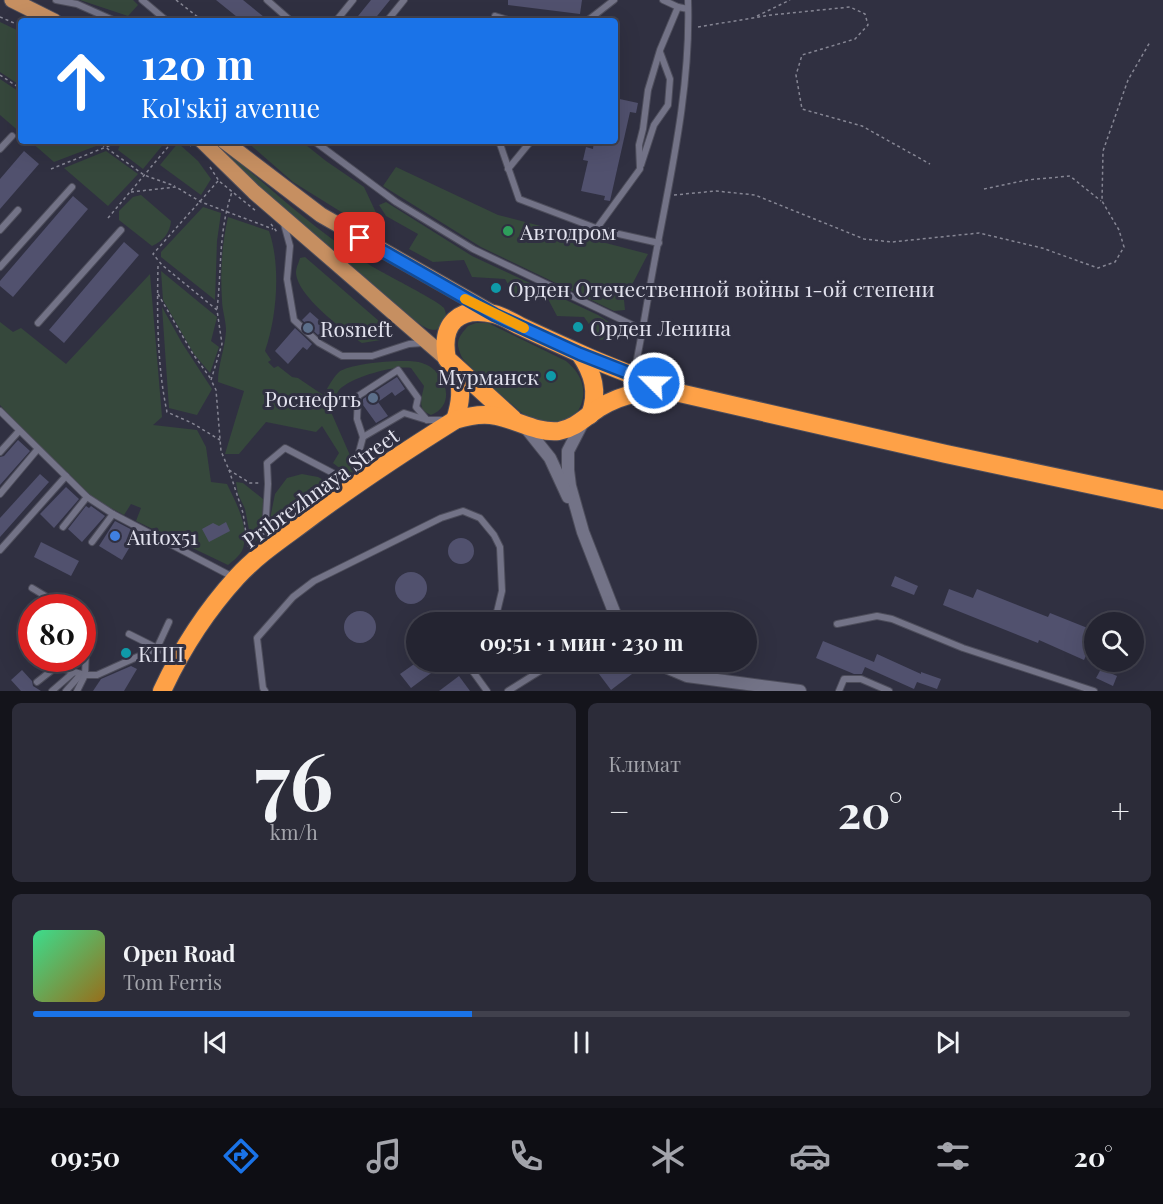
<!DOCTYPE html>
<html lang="ru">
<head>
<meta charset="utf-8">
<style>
	body { margin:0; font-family:"Playfair Display",serif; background:#2c2c39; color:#f1f3f6; height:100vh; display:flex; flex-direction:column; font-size:22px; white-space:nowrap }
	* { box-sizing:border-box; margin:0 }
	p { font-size:20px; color:#a3a4ab }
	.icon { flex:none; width:33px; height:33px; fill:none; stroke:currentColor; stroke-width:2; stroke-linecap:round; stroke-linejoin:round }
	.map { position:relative; height:691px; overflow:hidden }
	.drawer { display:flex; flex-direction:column; gap:12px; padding:12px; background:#14141b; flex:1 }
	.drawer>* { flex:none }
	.guide { position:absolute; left:18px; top:18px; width:600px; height:126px; border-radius:6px; box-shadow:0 6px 24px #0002,0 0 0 2px #41414d; background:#1a73e8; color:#fff; overflow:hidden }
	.tools { position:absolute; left:1084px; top:612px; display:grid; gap:12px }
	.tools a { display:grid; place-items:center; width:60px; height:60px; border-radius:50%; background:#242431; box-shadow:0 6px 24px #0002,0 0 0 2px #41414d; font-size:30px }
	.speed { position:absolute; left:18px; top:594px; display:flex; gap:12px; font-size:30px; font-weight:700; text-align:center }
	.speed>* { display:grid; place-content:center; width:78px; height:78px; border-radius:50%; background:#242431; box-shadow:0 6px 24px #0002,0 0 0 2px #41414d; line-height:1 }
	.speed .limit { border:9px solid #d22; background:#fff; color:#111 }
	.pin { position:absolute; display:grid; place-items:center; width:51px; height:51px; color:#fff; margin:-26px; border-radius:12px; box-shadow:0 3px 9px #0006 }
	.me { position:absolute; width:66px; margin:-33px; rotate:293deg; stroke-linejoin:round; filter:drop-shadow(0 0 4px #0008) }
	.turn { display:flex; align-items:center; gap:21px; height:126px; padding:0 24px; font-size:27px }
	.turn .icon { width:78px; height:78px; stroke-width:2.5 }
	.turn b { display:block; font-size:42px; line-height:51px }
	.big { font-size:45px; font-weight:700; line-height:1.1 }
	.drawer .widget { flex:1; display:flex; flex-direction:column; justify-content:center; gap:9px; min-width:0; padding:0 21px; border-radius:9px; background:#2c2c39 }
	.drawer .dial { align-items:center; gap:0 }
	.dial b { font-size:78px; line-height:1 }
	.song { display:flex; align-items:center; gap:18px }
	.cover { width:72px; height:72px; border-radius:9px; background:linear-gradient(135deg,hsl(150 70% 55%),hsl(40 70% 35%)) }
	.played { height:6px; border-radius:3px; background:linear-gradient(90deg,#1a73e8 40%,#41414d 40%) }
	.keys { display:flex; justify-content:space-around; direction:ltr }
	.heat { display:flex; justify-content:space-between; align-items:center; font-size:33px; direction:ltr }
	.drawer .tiles { flex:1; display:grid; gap:12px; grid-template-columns:1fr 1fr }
	.widget:last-child { grid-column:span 2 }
	.trip { position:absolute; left:406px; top:612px; width:351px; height:60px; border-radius:30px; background:#242431; box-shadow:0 6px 24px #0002,0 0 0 2px #41414d; font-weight:700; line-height:60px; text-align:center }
	.tabs { display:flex; height:96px; justify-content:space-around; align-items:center; background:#0e0e14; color:#a3a4ab }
	.tabs .icon { width:42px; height:42px }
	.tabs .active { color:#1a73e8 }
	.tabs b { font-size:27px; color:#f1f3f6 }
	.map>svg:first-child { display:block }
	.green { fill:#36483c }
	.building { fill:#51516e }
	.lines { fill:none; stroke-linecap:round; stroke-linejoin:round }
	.lane-casing { stroke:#4d4d5b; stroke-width:8 }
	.street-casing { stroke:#4d4d5b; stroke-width:14 }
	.primary-casing { stroke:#4d4d5b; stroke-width:17 }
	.highway-casing { stroke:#4d4d5b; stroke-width:20 }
	.path { stroke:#868694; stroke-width:1.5; stroke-dasharray:3 3; stroke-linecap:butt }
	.lane { stroke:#737387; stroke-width:6 }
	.street { stroke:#737387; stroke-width:12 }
	.primary { stroke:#c68f61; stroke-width:15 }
	.highway { stroke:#fea147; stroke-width:18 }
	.route-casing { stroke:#114b97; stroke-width:15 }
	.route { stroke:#1a73e8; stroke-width:10 }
	.slow { stroke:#f59e0b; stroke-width:10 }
	.leisure-dot { fill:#2e9e5b; stroke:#303041; stroke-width:2 }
	.culture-dot { fill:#0f9aa8; stroke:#303041; stroke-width:2 }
	.service-dot { fill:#5c6f8a; stroke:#303041; stroke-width:2 }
	.shop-dot { fill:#3f7fe0; stroke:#303041; stroke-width:2 }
	.labels { text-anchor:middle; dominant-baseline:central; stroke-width:6; stroke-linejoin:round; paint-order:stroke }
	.poi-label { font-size:21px; fill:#e2e2ee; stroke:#303041; text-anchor:start }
	.street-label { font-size:21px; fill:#e2e2ee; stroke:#303041 }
</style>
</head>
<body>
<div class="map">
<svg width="1163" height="691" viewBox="0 0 1163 691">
	<rect width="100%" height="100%" fill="#303041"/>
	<g class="green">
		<polygon points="80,0 133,0 138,5 128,16"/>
		<polygon points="0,22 21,32 21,86 0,72"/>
		<polygon points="0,79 21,93 21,133 0,115"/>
		<polygon points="30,141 89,141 96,146 54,162"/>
		<polygon points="132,141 166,141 143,169 118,150 120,145"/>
		<path d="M207 141H214C266 184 315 231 373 267 385 274 440 302 444 308 446 313 447 317 445 321 436 342 415 320 405 312Z"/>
		<polygon points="246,141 301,141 326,161 364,187 379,219 375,233 293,182"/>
		<polygon points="178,143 198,161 211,179 201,195 160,165"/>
		<polygon points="106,151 138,174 108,206 64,168"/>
		<polygon points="396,167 498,215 648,254 624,300 625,310 614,311 481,247 383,186"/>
		<path d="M141 195 171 221C170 233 163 241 152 246L119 220V211L133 197Z"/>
		<polygon points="386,202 472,256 598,315 620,329 621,337 600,340 584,317 557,316 548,299 516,298 505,279 472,277 464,260 433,262 409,249 418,234 386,216 379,205"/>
		<polygon points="203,207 221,213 217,241 215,300 161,257 161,252"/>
		<path d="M228 217 269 231C281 265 277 317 265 351L271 360 268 362 274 368 278 366 292 377 298 378 323 395C328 388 333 377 339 372 350 363 409 358 422 363 445 370 458 404 431 415 416 409 422 398 424 386L411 368C395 365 351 377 339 390 335 395 333 406 331 412L356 469 350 476 333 463 339 453 322 426 316 432 266 422 239 454H225L244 391 218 382C218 364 225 349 226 331 226 320 222 310 222 300 220 272 222 243 228 217Z"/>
		<path d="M305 257 387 328 390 333 387 339 362 343C343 330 296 295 296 272 296 268 299 262 300 258Z"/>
		<polygon points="161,271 217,317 211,341 219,347 210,373 194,354 163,300"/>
		<path d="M150 274 162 417 153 425 197 430 206 447 211 482 227 484C236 503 251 529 242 551 239 556 233 561 228 565L136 521 141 508 131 504 124 515 94 499 44 453 0 405V322L13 332 21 328 66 364Z"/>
		<polygon points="162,307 182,343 212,389 197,415 169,408"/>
		<path d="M476 323H488L566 361C577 370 585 382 583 397 579 423 555 428 533 421 527 419 468 366 463 359 461 356 459 351 458 346 457 338 463 332 468 326Z"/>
		<polygon points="302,474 318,477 336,487 267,534 275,494 287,478"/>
		<polygon points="236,482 243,483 263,499 262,535 252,545 245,509 238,494"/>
	</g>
	<g class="building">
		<polygon points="216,0 243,0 269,21 242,21"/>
		<polygon points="371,0 390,0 373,21 354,21"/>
		<polygon points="508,0 582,0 580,14 508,5"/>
		<polygon points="615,98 638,103 636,113 630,112 610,201 604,200 605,196 581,191 588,161 583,160 586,147 593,149 594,141 615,141"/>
		<polygon points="24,151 39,164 0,209 0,179"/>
		<polygon points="73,196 88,209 13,297 0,286 0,281"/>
		<polygon points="124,242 139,255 64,343 49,330"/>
		<polygon points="310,312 327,327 319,336 302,320"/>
		<polygon points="295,328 312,344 307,350 303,347 288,364 275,351"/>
		<polygon points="397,377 405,389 395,396 392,392 378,402 388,416 376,423 363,405 363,399"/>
		<polygon points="18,440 30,451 0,485 0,457 4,456"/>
		<polygon points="40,474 49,482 0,537 0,518"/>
		<polygon points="66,487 79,499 54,528 40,514"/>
		<polygon points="86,506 89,508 91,506 105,516 82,542 68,529"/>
		<polygon points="115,521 138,533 122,560 99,546"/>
		<polygon points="226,522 230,531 209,542 202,529 213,523 219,526"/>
		<circle cx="461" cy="551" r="13"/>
		<polygon points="41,542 79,561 71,576 34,557"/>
		<circle cx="411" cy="588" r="16"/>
		<polygon points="895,576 918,586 914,595 891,586"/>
		<polygon points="949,589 973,598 977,589 1048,617 1050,613 1095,631 1095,635 1084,660 1039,640 1038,643 943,605"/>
		<circle cx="360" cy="627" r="16"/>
		<polygon points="823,641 874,662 877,654 921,674 921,672 941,679 937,689 917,682 914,689 865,667 862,674 854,674 816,658"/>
		<polygon points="417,662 446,662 411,688 400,674"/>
		<polygon points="590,662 623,662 632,674 611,690"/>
		<polygon points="131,666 137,669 124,691 93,691 101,679"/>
		<polygon points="1101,669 1117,676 1113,686 1096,678"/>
		<polygon points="22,670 32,681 33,686 41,691 21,691 11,680"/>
		<polygon points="459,676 470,691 439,691"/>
	</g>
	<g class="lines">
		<defs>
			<g id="lane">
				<polyline points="56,0 77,4 115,21"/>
				<polyline points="142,0 167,21"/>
				<polyline points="267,0 291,21"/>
				<polyline points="663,0 678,7 688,9"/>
				<polyline points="336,21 353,0"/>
				<polyline points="387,21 404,0"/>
				<polyline points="494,21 495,16 511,21"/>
				<polyline points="587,21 614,0"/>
				<polyline points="314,141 396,202 473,249 643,330"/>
				<polyline points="499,141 519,199 601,230 659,243"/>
				<polyline points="0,149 12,136"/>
				<polyline points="641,165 654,125 668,105 670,79 660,52"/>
				<polyline points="508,169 531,141"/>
				<polyline points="284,224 290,246 287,279 294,320 319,343 342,356 372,356 409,344 423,343"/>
				<polyline points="597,228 640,169 639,145 643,129 648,90 660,50 678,7"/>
				<polyline points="0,230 18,210"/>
				<polyline points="0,267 72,187"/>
				<polyline points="38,323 121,230"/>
				<path d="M634 373C642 337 647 301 654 264 670 177 691 89 688 0"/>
				<polyline points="0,411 87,497 113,514 233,577"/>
				<polyline points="363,437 404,413 427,420 445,420"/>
				<polyline points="0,452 19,431"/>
				<polyline points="362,477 358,456 363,437 357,419 358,396 398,370 418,398 416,407 427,420"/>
				<polyline points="0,494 37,450"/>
				<polyline points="63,527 87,497"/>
				<polyline points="92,542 113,514"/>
				<polyline points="264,548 268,484 267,463 285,448 352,483"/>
				<polyline points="0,550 66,476"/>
				<polyline points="32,588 65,608"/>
				<polyline points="169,622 157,648 177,658"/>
				<polyline points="579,622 588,616 614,616"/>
				<polyline points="837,624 877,616 892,619 963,648 1094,691"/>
				<polyline points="466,662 487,691"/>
				<polyline points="37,682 56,667 85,675 97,675 157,648 129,634"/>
				<polyline points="52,691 74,672"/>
				<polyline points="66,691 81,674"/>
				<polyline points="77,691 85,675 87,624 82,621"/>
				<polyline points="265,691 263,688 257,638 293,597 314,581 441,518 463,511 480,518 494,535 500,547 502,591 497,612 482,622"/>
				<polyline points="508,691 540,671 547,662"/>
				<polyline points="839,691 844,679 861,679 889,691"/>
			</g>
			<g id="street">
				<polyline points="584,420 568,451 568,470 570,486 583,532 618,622"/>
				<polyline points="526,428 550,458 568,497"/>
				<polyline points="654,662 687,676 800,691"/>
			</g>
			<g id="primary">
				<polyline points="12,0 54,21"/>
				<polyline points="202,141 254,192 447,359"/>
				<polyline points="224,141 321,215 493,313"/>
			</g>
			<g id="highway">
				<path d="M580 354C593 373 599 392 590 415"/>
				<path d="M513 419 447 359C440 323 459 306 494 314 503 316 512 322 520 326 539 335 559 344 579 353 607 366 636 376 665 388"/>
				<path d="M455 420C461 402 462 389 457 370"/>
				<path d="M162 691C181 650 206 611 237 577 260 552 288 535 315 514 360 481 407 450 455 420 468 416 482 413 496 416 518 420 535 433 559 431 576 428 585 417 599 408 625 392 645 391 675 392L946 454 1163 500"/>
			</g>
		</defs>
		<use href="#lane" class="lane-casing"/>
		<use href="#street" class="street-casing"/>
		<use href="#primary" class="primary-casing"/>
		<use href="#highway" class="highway-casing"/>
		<g class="path">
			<polyline points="176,0 203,21"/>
			<polyline points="757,16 790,0"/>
			<polyline points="0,17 21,26"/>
			<polyline points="698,27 771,15 850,7 865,14 868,25 855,39 802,55 796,75 802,109 862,126 930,164"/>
			<polyline points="0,75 21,89"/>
			<polyline points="20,141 21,140"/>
			<polyline points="97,141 144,175 175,186"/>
			<polyline points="184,141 191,146"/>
			<polyline points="210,167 219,181 256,211"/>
			<polyline points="51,169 121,141"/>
			<polyline points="218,181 153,254 162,265 217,310 222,344 211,380 216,390 221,451 229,470 250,483 260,483"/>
			<polyline points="984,189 1027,180 1070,176 1101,201"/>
			<polyline points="131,192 176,187 201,202 273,229"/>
			<polyline points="674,195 716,191 755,195 864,239 892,242 979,233 1042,248 1098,268 1115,262 1124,247 1119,230 1102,201 1103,151 1128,80 1150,42"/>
			<polyline points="108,218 173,141"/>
			<polyline points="271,224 277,232"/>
			<path d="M158 266C157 314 157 365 167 412L192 423 220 440"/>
			<polyline points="158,294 193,354 211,379"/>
			<path d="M217 309C222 268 218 233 232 192"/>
			<polyline points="229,470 243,513 248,547"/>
		</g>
		<use href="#lane" class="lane"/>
		<use href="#street" class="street"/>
		<use href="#primary" class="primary"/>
		<use href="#highway" class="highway"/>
	</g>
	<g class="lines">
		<defs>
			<polyline id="route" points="360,238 495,315 580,354 654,383"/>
		</defs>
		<use href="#route" class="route-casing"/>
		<use href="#route" class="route"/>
		<polyline class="slow" points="465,299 524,328"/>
	</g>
	<circle class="leisure-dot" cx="508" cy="231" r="6"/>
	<g class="culture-dot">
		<circle cx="496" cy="288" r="6"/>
		<circle cx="578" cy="327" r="6"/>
		<circle cx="551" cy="376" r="6"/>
		<circle cx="126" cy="653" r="6"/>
	</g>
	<g class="service-dot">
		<circle cx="308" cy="328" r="6"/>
		<circle cx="373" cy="398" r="6"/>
	</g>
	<circle class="shop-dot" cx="115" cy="536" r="6"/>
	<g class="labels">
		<g class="poi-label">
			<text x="520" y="231">Автодром</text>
			<text x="508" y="288">Орден Отечественной войны 1-ой степени</text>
			<text x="590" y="327">Орден Ленина</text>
			<text x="320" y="328">Rosneft</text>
			<text x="539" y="376" text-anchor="end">Мурманск</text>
			<text x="361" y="398" text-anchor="end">Роснефть</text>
			<text x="127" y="536">Autox51</text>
			<text x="138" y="653">КПП</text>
		</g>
		<g class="street-label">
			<text transform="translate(320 487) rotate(-36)">Pribrezhnaya Street</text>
		</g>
	</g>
</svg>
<div class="tools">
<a><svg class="icon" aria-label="search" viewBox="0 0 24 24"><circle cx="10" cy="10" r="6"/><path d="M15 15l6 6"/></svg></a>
</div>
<div class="speed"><div class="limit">80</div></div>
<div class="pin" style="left:360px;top:238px;background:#d93025"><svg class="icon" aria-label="arrive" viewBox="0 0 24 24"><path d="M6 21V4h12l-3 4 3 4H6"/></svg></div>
<svg class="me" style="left:654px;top:383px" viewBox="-20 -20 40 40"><circle r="17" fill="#1a73e8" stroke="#fff" stroke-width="3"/><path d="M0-11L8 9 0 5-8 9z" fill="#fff"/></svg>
<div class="trip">09:51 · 1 мин · 230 m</div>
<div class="guide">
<div class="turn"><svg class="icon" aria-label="ahead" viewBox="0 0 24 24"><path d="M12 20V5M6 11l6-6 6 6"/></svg><div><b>120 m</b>Kol'skij avenue</div></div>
</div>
</div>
<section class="drawer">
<div class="tiles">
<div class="widget dial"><b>76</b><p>km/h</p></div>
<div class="widget"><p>Климат</p>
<div class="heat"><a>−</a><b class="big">20°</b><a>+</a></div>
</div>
<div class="widget">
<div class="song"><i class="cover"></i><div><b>Open Road</b><p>Tom Ferris</p></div></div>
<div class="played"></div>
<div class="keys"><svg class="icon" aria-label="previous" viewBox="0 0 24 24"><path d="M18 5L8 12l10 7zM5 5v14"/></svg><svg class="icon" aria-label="pause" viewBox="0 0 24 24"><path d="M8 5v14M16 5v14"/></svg><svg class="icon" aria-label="next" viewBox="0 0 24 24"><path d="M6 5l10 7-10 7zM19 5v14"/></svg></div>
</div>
</div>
</section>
<nav class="tabs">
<b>09:50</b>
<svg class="icon active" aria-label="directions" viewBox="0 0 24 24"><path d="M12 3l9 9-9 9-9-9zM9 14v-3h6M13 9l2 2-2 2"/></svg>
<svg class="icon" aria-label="music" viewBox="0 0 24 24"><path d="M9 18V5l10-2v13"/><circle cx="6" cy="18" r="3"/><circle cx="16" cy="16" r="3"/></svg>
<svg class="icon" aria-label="phone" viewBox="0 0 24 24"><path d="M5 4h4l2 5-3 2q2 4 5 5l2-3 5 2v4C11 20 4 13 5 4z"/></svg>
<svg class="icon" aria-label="climate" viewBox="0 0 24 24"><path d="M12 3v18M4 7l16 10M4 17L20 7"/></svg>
<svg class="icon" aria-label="car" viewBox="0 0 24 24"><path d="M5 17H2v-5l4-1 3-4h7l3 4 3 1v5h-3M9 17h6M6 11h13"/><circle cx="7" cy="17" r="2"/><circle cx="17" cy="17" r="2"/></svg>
<svg class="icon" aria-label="filters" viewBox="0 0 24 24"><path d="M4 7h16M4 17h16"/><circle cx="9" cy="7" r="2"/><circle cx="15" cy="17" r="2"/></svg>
<b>20°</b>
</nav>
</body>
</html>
